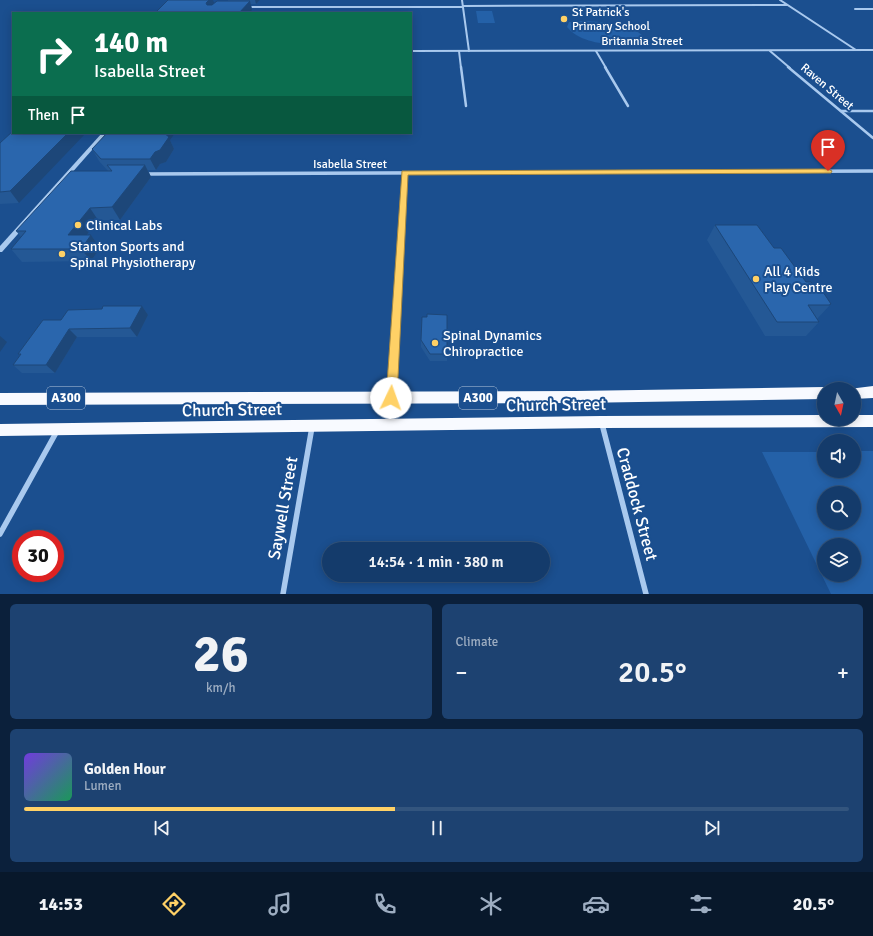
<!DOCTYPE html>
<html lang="en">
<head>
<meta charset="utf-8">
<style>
	body { margin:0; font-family:Signika,sans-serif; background:#1d4271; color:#f1f3f6; height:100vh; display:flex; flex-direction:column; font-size:15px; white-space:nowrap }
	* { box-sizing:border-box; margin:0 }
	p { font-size:13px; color:#9dadc1 }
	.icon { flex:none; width:22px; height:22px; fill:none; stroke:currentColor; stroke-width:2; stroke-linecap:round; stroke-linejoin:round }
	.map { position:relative; height:594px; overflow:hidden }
	.details { display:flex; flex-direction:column; gap:10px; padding:10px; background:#0b203b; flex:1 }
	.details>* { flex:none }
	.banner { position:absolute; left:12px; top:12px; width:400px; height:122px; border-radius:0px; box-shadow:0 2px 10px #0003,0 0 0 1px #33557e; background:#0b6e4f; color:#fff; overflow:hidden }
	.needle { width:26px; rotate:171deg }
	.buttons { position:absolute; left:817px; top:382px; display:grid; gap:8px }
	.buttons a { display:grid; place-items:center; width:44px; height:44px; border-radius:50%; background:#143b6b; box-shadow:0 2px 10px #0003,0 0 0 1px #33557e; font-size:20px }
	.speed { position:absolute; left:12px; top:530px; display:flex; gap:8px; font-size:20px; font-weight:700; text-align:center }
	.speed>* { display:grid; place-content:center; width:52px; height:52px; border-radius:50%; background:#143b6b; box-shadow:0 2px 10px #0003,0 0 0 1px #33557e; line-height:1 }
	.speed .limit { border:6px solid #d22; background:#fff; color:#111 }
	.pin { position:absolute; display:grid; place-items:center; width:34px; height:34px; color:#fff; margin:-41px -17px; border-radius:50% 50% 50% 0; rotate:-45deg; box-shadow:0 0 4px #0007 }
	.pin .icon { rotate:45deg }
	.me { position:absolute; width:44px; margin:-22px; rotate:3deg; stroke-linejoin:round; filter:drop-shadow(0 0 3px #0008) }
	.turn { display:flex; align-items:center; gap:14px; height:84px; padding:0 16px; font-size:18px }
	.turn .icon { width:52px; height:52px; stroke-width:2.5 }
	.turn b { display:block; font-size:28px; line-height:34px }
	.then { display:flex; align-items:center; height:38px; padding:0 16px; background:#0003; gap:8px; font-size:15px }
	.big { font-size:30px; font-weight:600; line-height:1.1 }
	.details .tile { flex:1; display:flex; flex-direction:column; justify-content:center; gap:6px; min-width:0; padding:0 14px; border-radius:6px; background:#1d4271 }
	.details .dial { align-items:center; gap:0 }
	.dial b { font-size:52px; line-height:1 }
	.song { display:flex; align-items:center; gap:12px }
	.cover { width:48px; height:48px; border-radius:6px; background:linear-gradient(135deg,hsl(260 70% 55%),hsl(150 70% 35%)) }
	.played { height:4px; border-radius:2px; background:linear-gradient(90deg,#ffd166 45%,#33557e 45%) }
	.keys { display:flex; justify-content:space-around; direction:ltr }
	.heat { display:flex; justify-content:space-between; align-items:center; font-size:22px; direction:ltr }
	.details .tiles { flex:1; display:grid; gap:10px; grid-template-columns:1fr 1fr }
	.tile:last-child { grid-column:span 2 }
	.trip { position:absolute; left:322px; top:542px; width:228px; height:40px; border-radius:20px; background:#143b6b; box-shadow:0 2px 10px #0003,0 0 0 1px #33557e; font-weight:600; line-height:40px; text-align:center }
	.tabs { display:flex; height:64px; justify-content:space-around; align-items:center; background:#08182b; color:#9dadc1 }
	.tabs .icon { width:28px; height:28px }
	.tabs .selected { color:#ffd166 }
	.tabs b { font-size:18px; color:#f1f3f6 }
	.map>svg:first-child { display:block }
	.green { fill:#2461a8; fill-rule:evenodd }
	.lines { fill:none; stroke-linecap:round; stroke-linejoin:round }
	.minor-far4 { stroke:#a9c9ee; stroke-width:2 }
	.minor-far3 { stroke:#a9c9ee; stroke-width:2.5 }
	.minor-far2 { stroke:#a9c9ee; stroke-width:3.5 }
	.minor-far1 { stroke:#a9c9ee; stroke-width:4.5 }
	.minor { stroke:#a9c9ee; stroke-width:5.5 }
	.tertiary { fill:#a9c9ee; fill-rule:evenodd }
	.trunk { fill:#f8faff; fill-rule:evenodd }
	.wall { fill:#245895 }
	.shaded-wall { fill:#1d4779 }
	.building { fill:#2a66ad; stroke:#1d4779 }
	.route { fill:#ffd166; stroke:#a68842 }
	.poi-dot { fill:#ffd166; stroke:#1b4f8f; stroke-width:1.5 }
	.labels { text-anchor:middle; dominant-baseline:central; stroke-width:4; stroke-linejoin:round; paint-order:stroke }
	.far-poi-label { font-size:12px; fill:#fff; stroke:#1b4f8f; text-anchor:start }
	.far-street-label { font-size:12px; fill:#fff; stroke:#1b4f8f }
	.shield { fill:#1b4f8f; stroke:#bbcadd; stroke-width:1 }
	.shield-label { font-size:13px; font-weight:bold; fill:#fff }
	.poi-label { font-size:14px; fill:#fff; stroke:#1b4f8f; text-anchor:start }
	.near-street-label { font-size:17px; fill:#fff; stroke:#1b4f8f }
</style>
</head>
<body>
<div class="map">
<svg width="873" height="594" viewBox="0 0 873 594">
	<rect width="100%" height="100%" fill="#1b4f8f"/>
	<g class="green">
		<polygon points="476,11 492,11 495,23 478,23"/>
		<path d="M585 21C604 22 630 23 643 36L641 42C617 46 583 46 567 27L569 22Z"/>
		<path d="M854 451H873V594H831L762 452H824V471H854ZM824 493H854V523H824ZM824 545H854V575H824Z"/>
	</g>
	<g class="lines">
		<g class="minor-far4">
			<polyline points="462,0 469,51"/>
			<polyline points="780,0 856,50"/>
			<polyline points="463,6 787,5"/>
			<polyline points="247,7 463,7"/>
			<polyline points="855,9 873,9"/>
			<polyline points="411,51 873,50"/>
			<polyline points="459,51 461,68"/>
			<polyline points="596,51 606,68"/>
			<polyline points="770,51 790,68"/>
		</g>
		<g class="minor-far3">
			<polyline points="461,67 466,106"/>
			<polyline points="605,67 628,106"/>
			<polyline points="788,67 873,138"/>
			<polyline points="841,111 873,111"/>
		</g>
		<g class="minor-far2">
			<polyline points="145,174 873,171"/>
			<polyline points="399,266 405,173"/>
		</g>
		<polyline class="minor-far1" points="391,396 399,265"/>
		<g class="minor">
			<polyline points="602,424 646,594"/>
			<polyline points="0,534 57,431"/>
			<polyline points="283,594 312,427"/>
		</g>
		<polygon class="tertiary" points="102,133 107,133 2,252 0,252 0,246"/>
		<g class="trunk">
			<polygon points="873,386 873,398 854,399 854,389 849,389"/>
			<polygon points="824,387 829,389 824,389 824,399 576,403 0,405 0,393 576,391"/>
			<polygon points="824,415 824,419 854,419 854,415 873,415 873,427 601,428 0,436 0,424 601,416"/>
		</g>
	</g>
	<g class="wall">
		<polygon points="228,0 260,0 256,4 251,4 252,10 214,3 228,1"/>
		<polygon points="170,140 174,149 166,162 160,164 156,170 148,170 151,177 120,220 98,220 87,235 91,235 100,248 91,261 22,262 11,249 21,237 16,231 110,171 108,171 99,161 92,149"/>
		<polygon points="0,143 19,203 0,204"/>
		<polygon points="715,225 774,248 806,282 819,292 831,304 817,319 819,322 806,336 765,336 707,240"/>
		<polygon points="142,306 148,315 137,337 77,337 55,373 22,373 13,365 20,355 18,354 61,320 102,309"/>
		<polygon points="421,340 447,354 447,361 430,361 421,347"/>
	</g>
	<g class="shaded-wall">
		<polygon points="209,0 213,0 215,5 209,12 206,3"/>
		<polygon points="255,0 260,0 256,4"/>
		<polygon points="250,1 252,10 249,13 239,13"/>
		<polygon points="68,133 86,133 19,203 10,191"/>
		<polygon points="163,133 175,133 170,140 174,149 166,162 160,164 156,170 150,159"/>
		<polygon points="145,165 151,177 120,220 112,207"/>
		<polygon points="90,208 98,220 77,248 68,235"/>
		<polygon points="91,235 100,248 91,261 81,249"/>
		<polygon points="142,306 148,315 137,337 130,328"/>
		<polygon points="69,329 77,337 55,373 46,365"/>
		<polygon points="0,336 7,342 0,352"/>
	</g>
	<g class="building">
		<polygon points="168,0 209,0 206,3 207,5 212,5 217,1 250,1 239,13 155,13"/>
		<polygon points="13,131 13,133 68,133 10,191 0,192 0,143"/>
		<polygon points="107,133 164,133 169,137 160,150 155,152 150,159 101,159 92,149"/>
		<polygon points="107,165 145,165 112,207 90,208 68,235 91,235 81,249 11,249 26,231 16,231 71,171 112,171"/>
		<polygon points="715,225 757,225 774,248 781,248 806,282 811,282 819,292 823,292 831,304 830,304 830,305 808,305 819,322 777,322"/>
		<polygon points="103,306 142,306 130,328 69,329 46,365 13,365 21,354 18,354 43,320 61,320 68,310 102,309"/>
		<polygon points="427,314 447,315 447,354 430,354 421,340 422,317 427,317"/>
	</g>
	<polygon class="route" points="828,169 832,171 831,173 408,175 397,398 395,401 391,403 387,401 386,398 402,171"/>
	<g class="poi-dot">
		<circle cx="564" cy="19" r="4"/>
		<circle cx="78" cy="225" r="4"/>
		<circle cx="62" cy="254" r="4"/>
		<circle cx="756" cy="279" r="4"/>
		<circle cx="435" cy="343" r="4"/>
	</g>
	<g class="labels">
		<g class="far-poi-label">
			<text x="572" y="12">St Patrick's<tspan x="572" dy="14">Primary School</tspan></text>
		</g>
		<g class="far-street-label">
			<text x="642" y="41">Britannia Street</text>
			<text transform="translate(827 87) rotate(40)">Raven Street</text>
			<text x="350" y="164">Isabella Street</text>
		</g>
		<g class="shield">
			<rect x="47" y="387" width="38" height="22" rx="3"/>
			<rect x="459" y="387" width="38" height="22" rx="3"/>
		</g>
		<g class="shield-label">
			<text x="66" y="398">A300</text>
			<text x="478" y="398">A300</text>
		</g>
		<g class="poi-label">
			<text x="86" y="225">Clinical Labs</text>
			<text x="70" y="246">Stanton Sports and<tspan x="70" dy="16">Spinal Physiotherapy</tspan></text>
			<text x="764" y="271">All 4 Kids<tspan x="764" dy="16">Play Centre</tspan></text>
			<text x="443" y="335">Spinal Dynamics<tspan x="443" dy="16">Chiropractice</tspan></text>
		</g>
		<g class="near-street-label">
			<text transform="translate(556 405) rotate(-1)">Church Street</text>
			<text transform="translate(232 410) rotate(-1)">Church Street</text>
			<text transform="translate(637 504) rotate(75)">Craddock Street</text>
			<text transform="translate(283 508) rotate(-80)">Saywell Street</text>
		</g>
	</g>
</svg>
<div class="buttons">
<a><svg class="needle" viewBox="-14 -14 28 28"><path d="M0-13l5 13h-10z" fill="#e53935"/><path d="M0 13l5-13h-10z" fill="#9dadc1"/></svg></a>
<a><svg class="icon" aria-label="sound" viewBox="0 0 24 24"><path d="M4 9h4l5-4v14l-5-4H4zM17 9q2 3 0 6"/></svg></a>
<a><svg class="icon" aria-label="search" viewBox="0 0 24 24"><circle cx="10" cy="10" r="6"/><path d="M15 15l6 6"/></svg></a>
<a><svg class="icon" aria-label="layers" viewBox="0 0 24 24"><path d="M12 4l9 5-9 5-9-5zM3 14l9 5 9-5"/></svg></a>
</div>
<div class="speed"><div class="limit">30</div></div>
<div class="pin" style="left:828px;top:171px;background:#d93025"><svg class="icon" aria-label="arrive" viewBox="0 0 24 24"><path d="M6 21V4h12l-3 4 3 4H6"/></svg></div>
<svg class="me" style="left:391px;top:398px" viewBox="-20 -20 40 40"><circle r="19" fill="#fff"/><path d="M0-13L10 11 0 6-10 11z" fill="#ffd166"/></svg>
<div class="trip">14:54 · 1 min · 380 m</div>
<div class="banner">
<div class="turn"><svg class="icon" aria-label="right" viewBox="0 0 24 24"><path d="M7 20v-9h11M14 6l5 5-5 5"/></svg><div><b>140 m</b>Isabella Street</div></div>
<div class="then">Then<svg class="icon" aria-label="arrive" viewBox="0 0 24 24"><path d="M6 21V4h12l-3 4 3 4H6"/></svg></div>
</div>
</div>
<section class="details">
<div class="tiles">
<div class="tile dial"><b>26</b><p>km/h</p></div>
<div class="tile"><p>Climate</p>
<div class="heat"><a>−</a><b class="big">20.5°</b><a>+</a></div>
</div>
<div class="tile">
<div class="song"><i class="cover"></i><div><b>Golden Hour</b><p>Lumen</p></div></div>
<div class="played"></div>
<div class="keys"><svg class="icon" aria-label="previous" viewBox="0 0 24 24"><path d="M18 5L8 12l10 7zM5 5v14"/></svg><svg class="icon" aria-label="pause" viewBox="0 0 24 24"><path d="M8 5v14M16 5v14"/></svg><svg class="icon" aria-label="next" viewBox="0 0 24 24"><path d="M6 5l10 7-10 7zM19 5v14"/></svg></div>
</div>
</div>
</section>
<nav class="tabs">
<b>14:53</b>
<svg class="icon selected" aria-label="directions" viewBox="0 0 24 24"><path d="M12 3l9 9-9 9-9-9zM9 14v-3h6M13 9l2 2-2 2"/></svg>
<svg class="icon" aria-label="music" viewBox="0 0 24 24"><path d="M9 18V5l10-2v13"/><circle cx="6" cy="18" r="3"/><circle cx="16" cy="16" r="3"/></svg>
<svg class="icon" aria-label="phone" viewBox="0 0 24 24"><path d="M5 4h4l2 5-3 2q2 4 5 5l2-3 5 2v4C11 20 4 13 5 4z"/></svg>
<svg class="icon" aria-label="climate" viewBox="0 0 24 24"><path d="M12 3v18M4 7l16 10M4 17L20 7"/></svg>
<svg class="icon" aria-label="car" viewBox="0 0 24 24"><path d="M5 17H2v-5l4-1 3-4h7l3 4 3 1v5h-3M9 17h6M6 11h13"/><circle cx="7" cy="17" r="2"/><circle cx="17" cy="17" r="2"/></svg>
<svg class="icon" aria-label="filters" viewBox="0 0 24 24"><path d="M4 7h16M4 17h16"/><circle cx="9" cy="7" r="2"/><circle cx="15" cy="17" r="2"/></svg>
<b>20.5°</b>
</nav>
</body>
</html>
